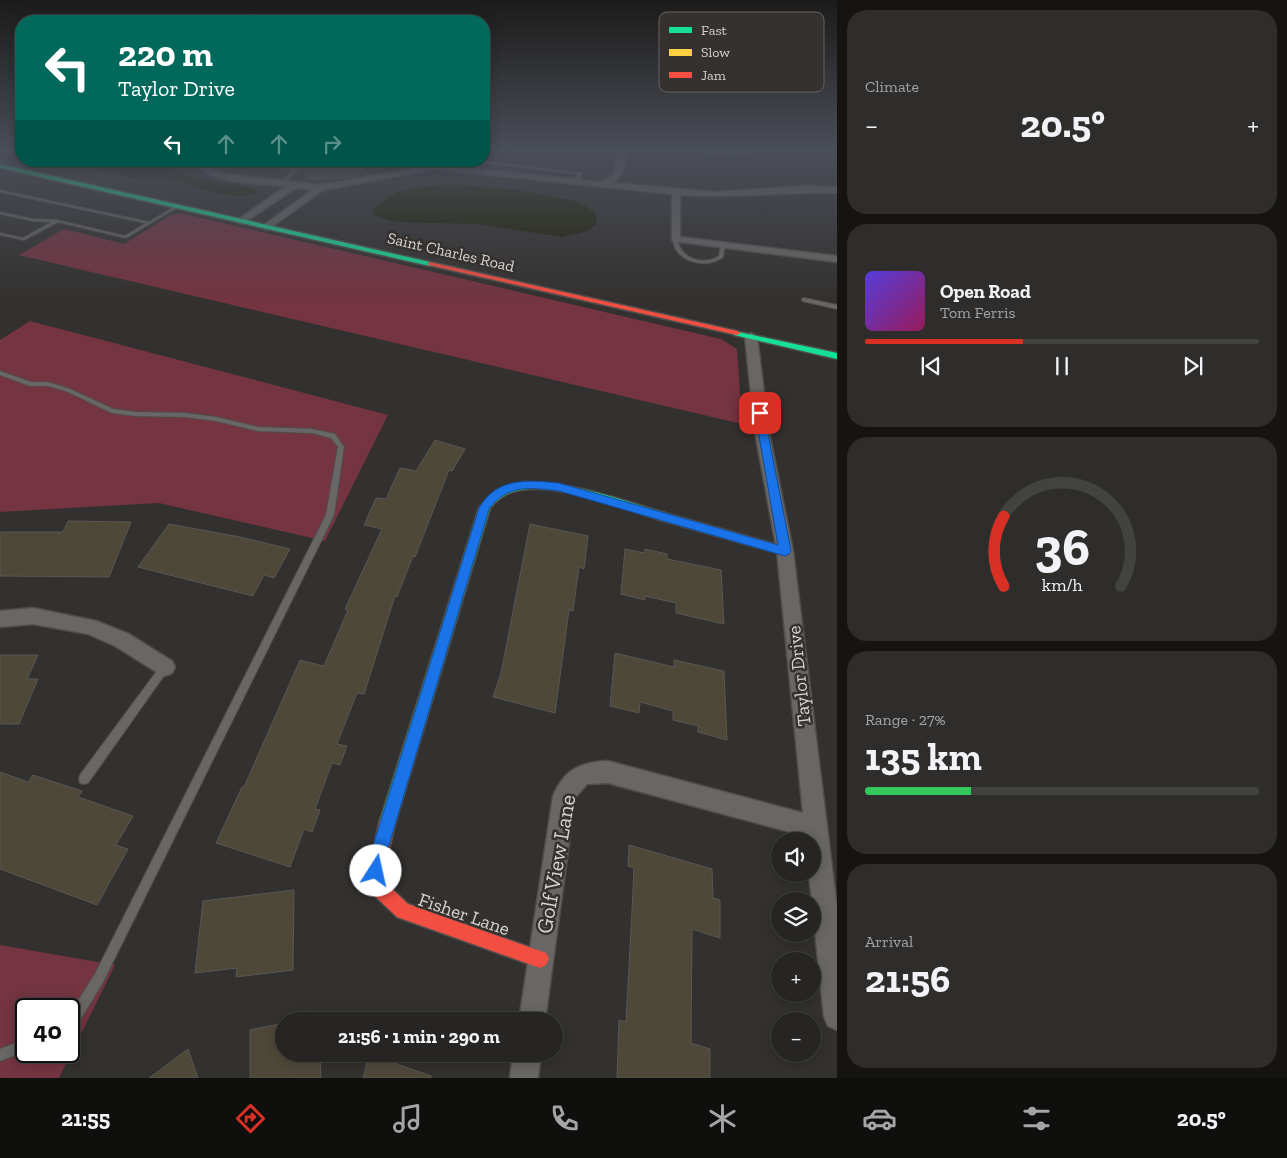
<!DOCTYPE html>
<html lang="en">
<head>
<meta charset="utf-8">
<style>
	body { margin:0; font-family:"Zilla Slab",serif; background:#2e2d2b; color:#f1f3f6; height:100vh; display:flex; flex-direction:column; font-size:19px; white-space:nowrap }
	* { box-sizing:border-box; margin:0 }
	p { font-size:16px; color:#a4a5a6 }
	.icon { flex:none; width:28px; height:28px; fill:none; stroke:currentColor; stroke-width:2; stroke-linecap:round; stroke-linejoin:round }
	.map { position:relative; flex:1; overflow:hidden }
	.details { display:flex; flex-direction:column; gap:10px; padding:10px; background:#151413; width:450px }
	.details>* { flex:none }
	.banner { position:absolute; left:15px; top:15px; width:475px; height:152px; border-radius:20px; box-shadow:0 2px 12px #0003,0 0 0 1px #424241; background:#00695c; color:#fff; overflow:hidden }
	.fabs { position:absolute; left:771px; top:832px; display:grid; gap:10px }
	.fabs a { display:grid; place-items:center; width:50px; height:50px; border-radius:50%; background:#262523; box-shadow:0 2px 12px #0003,0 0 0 1px #424241; font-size:25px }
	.speed { position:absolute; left:15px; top:998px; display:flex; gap:10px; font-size:25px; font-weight:700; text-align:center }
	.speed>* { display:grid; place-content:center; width:65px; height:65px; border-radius:50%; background:#262523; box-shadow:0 2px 12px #0003,0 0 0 1px #424241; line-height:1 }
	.speed .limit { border:2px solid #111; border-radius:8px; background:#fff; color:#111 }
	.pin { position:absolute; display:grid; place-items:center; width:42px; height:42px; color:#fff; margin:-21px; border-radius:10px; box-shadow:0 2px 8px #0006 }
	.me { position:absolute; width:55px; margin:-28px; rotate:10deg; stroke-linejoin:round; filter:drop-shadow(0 0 4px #0008) }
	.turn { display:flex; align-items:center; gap:18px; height:105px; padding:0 20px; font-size:22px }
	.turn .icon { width:65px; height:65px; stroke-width:2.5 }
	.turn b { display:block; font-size:35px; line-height:42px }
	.lanes { display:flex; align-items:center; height:48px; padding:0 20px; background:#0003; justify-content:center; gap:25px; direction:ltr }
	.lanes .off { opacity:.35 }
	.big { font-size:38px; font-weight:700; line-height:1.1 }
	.details .card { flex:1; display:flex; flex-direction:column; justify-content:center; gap:8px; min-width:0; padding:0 18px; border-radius:20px; background:#2e2d2b }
	.details .dial { align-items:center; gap:0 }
	.dial svg { height:130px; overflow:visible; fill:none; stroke:#424241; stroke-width:7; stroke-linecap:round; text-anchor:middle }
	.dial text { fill:#f1f3f6; stroke:none }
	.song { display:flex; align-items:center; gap:15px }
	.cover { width:60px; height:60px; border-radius:8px; background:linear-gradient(135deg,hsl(250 70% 55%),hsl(330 70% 35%)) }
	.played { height:5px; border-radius:2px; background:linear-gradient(90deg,#d93025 40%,#424241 40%) }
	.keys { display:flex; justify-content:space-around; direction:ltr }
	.heat { display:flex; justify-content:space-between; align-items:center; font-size:28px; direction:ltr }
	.charge { height:8px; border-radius:4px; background:linear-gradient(90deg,#34c759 27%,#424241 0) }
	.trip { position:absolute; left:275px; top:1012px; width:288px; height:50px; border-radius:25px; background:#262523; box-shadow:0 2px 12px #0003,0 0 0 1px #424241; font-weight:700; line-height:50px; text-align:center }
	.dock { display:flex; height:80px; justify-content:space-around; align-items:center; background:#0f0f0e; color:#a4a5a6 }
	.dock .icon { width:35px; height:35px }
	.dock .current { color:#d93025 }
	.dock b { font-size:22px; color:#f1f3f6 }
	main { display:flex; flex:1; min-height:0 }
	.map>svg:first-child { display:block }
	.green { fill:#743441; fill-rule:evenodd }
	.water { fill:#1f2106 }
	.building { fill:#4e4839; stroke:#595756 }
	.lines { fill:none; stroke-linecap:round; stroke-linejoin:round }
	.lane-casing { stroke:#4f4e4c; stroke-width:2 }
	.street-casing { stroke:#4f4e4c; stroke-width:3 }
	.fast-casing { stroke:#4f4e4c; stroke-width:3 }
	.slow-casing { stroke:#4f4e4c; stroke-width:3 }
	.jam-casing { stroke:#4f4e4c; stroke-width:3 }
	.lane { fill:#696765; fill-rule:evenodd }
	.street { fill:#696765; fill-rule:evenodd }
	.fast { fill:#16e098; fill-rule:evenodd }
	.slow { fill:#ffcf43; fill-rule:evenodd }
	.jam { fill:#f24e42; fill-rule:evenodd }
	.route { fill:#1a73e8; stroke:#114b97 }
	.labels { text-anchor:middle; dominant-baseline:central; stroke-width:5; stroke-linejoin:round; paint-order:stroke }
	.far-street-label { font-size:16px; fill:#d6d3d2; stroke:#34312e }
	.street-label { font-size:19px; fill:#d6d3d2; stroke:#34312e }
	.near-street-label { font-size:22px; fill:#d6d3d2; stroke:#34312e }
	.key { fill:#34312e; stroke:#65625f; stroke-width:1 }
	.key-label { font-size:14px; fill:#d6d3d2 }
</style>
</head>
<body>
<main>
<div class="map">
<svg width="837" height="1078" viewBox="0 0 837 1078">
	<rect width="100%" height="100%" fill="#33312f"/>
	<g class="green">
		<polygon points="180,213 721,339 737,349 742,424 19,255 64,229 124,244 169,216"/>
		<polygon points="30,321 388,415 325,541 159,503 0,512 0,340"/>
		<path d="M0 945 115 965 59 1078H0ZM26 1009H69V1051H26Z"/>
	</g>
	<g class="water">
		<path d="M60 161H167C190 188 232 178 258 191 242 205 190 184 170 180 161 178 152 181 143 180 115 176 89 165 60 161Z"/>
		<path d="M461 185 515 190 577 201 594 212 597 218 596 224 588 231 561 237 477 224 395 222 373 215V210C395 185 430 185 461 185Z"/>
	</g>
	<g class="building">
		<polygon points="301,161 370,161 356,177 308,180"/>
		<polygon points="435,440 465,449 452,471 449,470 415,557 413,556 397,597 395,596 364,694 357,693 337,744 347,746 340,765 332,763 315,809 320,810 312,832 304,829 290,867 216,843 242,787 244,787 300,660 324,666 348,610 345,609 382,529 364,525 376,498 386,499 400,468 416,471"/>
		<polygon points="68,521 131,522 109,577 0,576 0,532 63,532"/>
		<polygon points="169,524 240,537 290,549 274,578 264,575 253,596 138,567"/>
		<polygon points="530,524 588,536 584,569 579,567 573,611 569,610 555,713 493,697 501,673"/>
		<polygon points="625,549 644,553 645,549 667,554 667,559 721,570 724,624 676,613 676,603 645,596 645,600 621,594"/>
		<polygon points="615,653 674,667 674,660 724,671 727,740 698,732 698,726 673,720 673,711 640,702 639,713 610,706"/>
		<polygon points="0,655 38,655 27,679 38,679 19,724 0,724"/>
		<polygon points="0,772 28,782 33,775 82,791 78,797 133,816 116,845 128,849 97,905 0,869"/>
		<polygon points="629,845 712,869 713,898 720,900 720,938 692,929 691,1043 710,1049 710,1078 617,1078 619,1020 626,1022 632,911 634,868 628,866"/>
		<polygon points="294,890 293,970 236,977 237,968 195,973 203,901"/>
		<polygon points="284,1023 284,1054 320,1054 321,1078 250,1078 250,1030"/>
		<polygon points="188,1049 198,1078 149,1078"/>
		<polygon points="369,1054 431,1076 431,1078 363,1078"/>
	</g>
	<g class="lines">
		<defs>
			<g id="lane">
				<polygon points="219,161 226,161 201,168 199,167"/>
				<polygon points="233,161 245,161 299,169 282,184 281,182 294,170"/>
				<polygon points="440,161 444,161 436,168 434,168 434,166"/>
				<polygon points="468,161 482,161 582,173 579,182 577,183 575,182 578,174"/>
				<polygon points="0,190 149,222 177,205 180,206 126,238 58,222 24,240 0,235 0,233 23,238 52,222 33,221 0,214 0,212 33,219 57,220 125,236 146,223 0,192"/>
				<path d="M673 238 677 239C681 259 702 266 719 256L721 245 725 244 723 257C707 270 673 262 673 238Z"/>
				<polygon points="804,298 837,305 837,309 802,301 802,299"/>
				<polygon points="0,371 31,382 48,382 70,389 113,409 136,412 185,413 216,417 258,427 312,429 335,434 344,447 334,515 103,982 79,1022 69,1028 69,1015 95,974 326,515 338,447 331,438 312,433 258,431 216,421 185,417 136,416 112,413 66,391 48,386 30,386 0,375"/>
				<polygon points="165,663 168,664 169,667 168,670 88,783 84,784 80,783 79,779 80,775 162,664"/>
				<polygon points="26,1039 26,1051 0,1061 0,1049"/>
			</g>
			<g id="street">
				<path d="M620 149H628L623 172 614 183 715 192 804 186 837 187V193C784 191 733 199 680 195V237L837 256V262L672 241V194L435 169 323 190 267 230 264 229V225L312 190 296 188 242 224 239 223V219L286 186C257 183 212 185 190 161H199L225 174 320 185 435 165 602 182 613 175Z"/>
				<polygon points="678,149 764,149 737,155 682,151"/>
				<polygon points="832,149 837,149 837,151 833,151"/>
				<path d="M751 333 757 337 769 432 793 551 837 908V1030L828 1026 824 1017 809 874H812V841H806L805 836 608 783 587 784 575 798 545 1021H519L553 796C564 770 580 762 608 761L803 813 777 551 755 432 745 337Z"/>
				<polygon points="33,608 96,621 129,634 172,661 175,667 172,673 165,676 158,673 115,646 88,634 33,624 0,627 0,611"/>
				<polygon points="513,1054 541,1054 538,1078 510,1078"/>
			</g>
			<g id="fast">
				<polygon points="0,164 430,262 434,264 430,266 0,168"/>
				<polygon points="734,331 837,353 837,359 734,335"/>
				<path d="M523 482C572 482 619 499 665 513L666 516 661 520C621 508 552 479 512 492 503 495 496 501 490 508L395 824 393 830 387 832 381 830 379 824 479 508 497 490Z"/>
			</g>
			<polygon id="slow" points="661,512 785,547 789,548 791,551 789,554 785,555 657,519 656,516 657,513"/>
			<g id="jam">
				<polygon points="430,262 737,331 741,333 737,335 428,265 428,263"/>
				<polygon points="387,816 393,818 395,824 384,871 390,887 408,904 546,953 549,959 546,965 540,968 397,917 377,898 368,871 379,824 381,818"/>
			</g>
		</defs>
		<use href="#lane" class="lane-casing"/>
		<use href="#street" class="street-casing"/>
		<use href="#fast" class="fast-casing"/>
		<use href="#slow" class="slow-casing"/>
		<use href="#jam" class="jam-casing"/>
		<use href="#lane" class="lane"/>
		<use href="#street" class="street"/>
		<use href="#fast" class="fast"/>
		<use href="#slow" class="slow"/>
		<use href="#jam" class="jam"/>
	</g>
	<linearGradient id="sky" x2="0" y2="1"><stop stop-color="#1c1b1a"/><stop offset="0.5" stop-color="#4a4e58"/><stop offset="1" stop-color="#4a4e58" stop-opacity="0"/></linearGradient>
	<rect width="837" height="300" fill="url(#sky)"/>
	<path class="route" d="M760 410 764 413 791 551 789 554 785 556 559 491C531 488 508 483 489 509L387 852 382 877 376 879 370 877 368 871 371 852 479 508C497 477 527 480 559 483L778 545 755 413Z"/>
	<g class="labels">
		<g class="far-street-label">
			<text transform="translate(451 252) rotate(13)">Saint Charles Road</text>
		</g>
		<g class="street-label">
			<text transform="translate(799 676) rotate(-96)">Taylor Drive</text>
			<text transform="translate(464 914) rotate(19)">Fisher Lane</text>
		</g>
		<g class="near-street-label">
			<text transform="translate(556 864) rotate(-80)">Golf View Lane</text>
		</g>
	</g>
	<rect x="659" y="12" width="165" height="80" rx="8" class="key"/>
	<rect x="669" y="27" width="23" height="6" fill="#16e098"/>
	<rect x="669" y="49" width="23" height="7" fill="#ffcf43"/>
	<rect x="669" y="72" width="23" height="6" fill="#f24e42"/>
	<g class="key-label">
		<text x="701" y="35">Fast</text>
		<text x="701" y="57">Slow</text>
		<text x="701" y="80">Jam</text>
	</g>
</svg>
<div class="fabs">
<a><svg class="icon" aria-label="sound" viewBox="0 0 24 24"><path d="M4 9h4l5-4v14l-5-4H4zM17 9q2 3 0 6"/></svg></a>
<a><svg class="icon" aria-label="layers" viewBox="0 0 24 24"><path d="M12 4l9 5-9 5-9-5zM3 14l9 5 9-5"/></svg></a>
<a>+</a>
<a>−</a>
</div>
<div class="speed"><div class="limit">40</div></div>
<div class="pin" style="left:760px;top:413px;background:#d93025"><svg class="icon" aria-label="arrive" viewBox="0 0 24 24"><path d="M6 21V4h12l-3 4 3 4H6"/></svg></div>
<svg class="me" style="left:376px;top:871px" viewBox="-20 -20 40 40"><circle r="19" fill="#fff"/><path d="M0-13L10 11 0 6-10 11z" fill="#1a73e8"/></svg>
<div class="trip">21:56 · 1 min · 290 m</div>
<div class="banner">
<div class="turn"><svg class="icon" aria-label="left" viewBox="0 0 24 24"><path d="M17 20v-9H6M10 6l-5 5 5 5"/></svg><div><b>220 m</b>Taylor Drive</div></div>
<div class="lanes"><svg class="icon" aria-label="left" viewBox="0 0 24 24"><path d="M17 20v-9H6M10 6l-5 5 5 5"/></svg><svg class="icon off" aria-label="ahead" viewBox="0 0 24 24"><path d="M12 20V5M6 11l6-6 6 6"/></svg><svg class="icon off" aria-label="ahead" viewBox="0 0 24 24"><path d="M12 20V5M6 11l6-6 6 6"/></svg><svg class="icon off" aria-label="right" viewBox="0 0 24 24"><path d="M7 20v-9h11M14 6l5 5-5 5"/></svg></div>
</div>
</div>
<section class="details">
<div class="card"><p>Climate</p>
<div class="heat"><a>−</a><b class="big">20.5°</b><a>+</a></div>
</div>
<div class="card">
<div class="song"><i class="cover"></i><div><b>Open Road</b><p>Tom Ferris</p></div></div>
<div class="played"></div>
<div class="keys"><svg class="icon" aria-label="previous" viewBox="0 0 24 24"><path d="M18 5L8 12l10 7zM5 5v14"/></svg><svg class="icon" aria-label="pause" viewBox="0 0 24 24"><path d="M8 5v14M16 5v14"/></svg><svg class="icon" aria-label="next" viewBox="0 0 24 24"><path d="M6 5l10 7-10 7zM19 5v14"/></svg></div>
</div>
<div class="card dial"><svg viewBox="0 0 100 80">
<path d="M14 69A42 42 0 1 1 86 69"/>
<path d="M14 69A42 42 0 0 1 14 26" stroke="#d93025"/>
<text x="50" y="56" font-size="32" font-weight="700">36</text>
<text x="50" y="72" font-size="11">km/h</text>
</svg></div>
<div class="card"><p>Range · 27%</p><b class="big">135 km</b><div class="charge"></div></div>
<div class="card"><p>Arrival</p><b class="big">21:56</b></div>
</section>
</main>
<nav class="dock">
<b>21:55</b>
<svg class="icon current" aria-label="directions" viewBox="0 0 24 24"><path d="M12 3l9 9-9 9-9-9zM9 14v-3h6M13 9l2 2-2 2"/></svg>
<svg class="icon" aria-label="music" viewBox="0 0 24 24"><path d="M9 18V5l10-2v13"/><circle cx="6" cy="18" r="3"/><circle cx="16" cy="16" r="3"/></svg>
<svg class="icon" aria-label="phone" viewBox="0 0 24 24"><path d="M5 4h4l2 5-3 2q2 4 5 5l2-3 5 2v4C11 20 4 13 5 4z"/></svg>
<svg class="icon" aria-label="climate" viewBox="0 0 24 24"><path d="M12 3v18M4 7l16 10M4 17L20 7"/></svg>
<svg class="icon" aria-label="car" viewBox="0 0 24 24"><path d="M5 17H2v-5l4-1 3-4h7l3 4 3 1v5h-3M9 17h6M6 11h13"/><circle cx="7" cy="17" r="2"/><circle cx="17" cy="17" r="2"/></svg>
<svg class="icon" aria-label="filters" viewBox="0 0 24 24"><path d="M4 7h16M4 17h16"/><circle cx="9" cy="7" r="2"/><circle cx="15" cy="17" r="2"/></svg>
<b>20.5°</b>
</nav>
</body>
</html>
